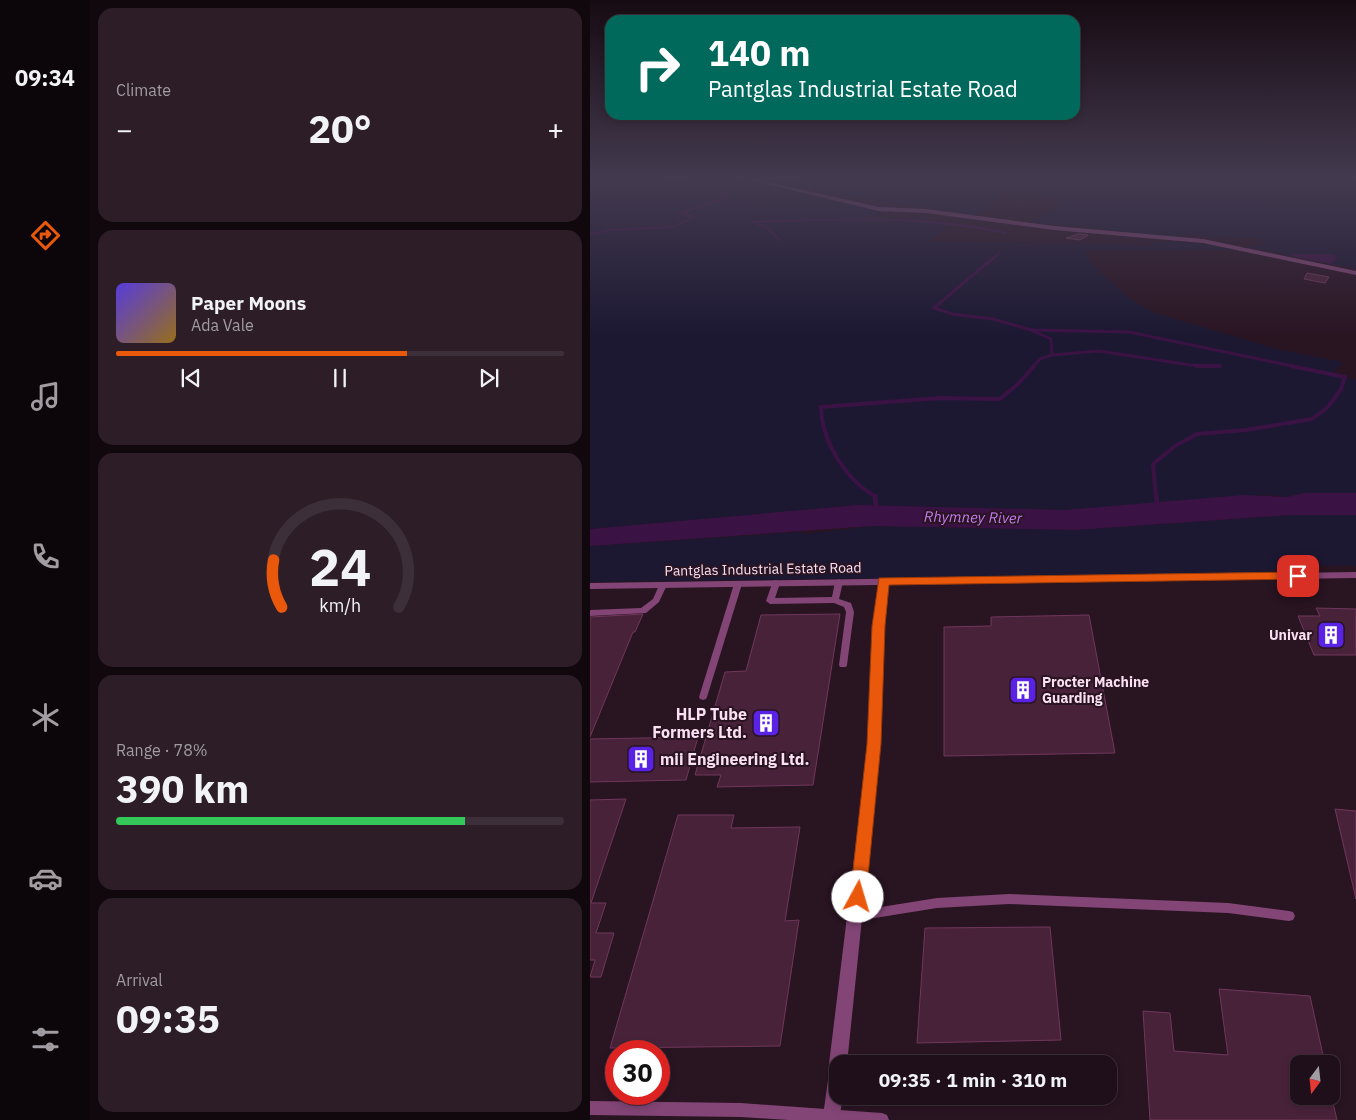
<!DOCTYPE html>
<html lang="en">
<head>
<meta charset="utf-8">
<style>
	body { margin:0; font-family:"IBM Plex Sans",sans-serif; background:#2c1d27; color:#f1f3f6; height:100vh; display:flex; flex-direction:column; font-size:19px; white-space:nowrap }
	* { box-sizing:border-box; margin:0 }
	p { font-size:16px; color:#a19ca2 }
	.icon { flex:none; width:28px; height:28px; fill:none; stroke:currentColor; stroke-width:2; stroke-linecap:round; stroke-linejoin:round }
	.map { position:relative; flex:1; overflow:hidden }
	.sheet { display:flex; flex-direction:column; gap:8px; padding:8px; background:#11080e; width:500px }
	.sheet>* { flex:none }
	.hud { position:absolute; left:15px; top:15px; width:475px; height:105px; border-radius:15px; box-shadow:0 2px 8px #0003,0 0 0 1px #3c2f39; background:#00695c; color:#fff; overflow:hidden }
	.needle { width:32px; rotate:195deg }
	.tools { position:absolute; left:700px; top:1055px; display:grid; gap:10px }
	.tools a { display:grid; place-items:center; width:50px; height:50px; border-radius:10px; background:#1f0f1a; box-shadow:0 2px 8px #0003,0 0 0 1px #3c2f39; font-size:25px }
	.speed { position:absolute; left:15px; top:1040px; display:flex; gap:10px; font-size:25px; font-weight:700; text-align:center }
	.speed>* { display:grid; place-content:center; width:65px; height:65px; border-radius:50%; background:#1f0f1a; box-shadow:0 2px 8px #0003,0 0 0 1px #3c2f39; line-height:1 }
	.speed .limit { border:8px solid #d22; background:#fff; color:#111 }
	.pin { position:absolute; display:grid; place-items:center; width:42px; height:42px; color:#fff; margin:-21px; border-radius:10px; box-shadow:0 2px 8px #0006 }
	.me { position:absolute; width:55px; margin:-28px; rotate:6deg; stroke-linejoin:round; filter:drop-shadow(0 0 4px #0008) }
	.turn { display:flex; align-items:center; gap:18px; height:105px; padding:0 20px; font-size:22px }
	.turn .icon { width:65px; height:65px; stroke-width:2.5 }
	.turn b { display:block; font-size:35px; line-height:42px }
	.big { font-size:38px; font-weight:700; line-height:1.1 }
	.sheet .widget { flex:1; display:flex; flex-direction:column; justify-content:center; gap:8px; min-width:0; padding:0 18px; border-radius:15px; background:#2c1d27 }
	.sheet .dial { align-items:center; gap:0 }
	.dial svg { height:130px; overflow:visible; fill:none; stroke:#3c2f39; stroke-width:7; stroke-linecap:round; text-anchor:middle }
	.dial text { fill:#f1f3f6; stroke:none }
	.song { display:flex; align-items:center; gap:15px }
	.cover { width:60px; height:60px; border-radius:8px; background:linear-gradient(135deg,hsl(250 70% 55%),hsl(40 70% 35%)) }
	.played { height:5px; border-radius:2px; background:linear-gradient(90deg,#ea580c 65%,#3c2f39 65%) }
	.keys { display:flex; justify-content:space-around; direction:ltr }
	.heat { display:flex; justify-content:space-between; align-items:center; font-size:28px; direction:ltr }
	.charge { height:8px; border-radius:4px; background:linear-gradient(90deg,#34c759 78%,#3c2f39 0) }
	.trip { position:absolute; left:239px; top:1055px; width:288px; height:50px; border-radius:15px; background:#1f0f1a; box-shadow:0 2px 8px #0003,0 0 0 1px #3c2f39; font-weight:700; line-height:50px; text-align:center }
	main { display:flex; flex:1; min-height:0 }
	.dock { display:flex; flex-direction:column; width:90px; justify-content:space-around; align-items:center; background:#0c060a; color:#a19ca2 }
	.dock .icon { width:35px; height:35px }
	.dock .current { color:#ea580c }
	.dock b { font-size:22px; color:#f1f3f6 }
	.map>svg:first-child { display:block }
	.green { fill:#1c1832 }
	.water { fill:#3b1244 }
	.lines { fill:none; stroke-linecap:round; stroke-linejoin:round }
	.stream-far3 { stroke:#3b1244; stroke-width:2.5 }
	.stream-far2 { stroke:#3b1244; stroke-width:3 }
	.stream-far1 { stroke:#3b1244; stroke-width:4 }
	.stream { stroke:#3b1244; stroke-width:5 }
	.building { fill:#482239; stroke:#71375b }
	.lane { fill:#824575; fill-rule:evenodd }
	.street { fill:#824575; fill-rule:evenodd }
	.route { fill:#ea580c; stroke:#983908 }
	.labels { text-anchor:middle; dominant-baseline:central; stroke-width:4; stroke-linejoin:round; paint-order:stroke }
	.street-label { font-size:14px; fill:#fbe0f3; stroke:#291422 }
	.poi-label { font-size:14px; font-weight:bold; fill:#fbe0f3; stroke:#291422; text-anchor:end }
	.water-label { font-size:15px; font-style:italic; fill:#c57aef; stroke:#291422 }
	.near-poi-label { font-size:16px; font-weight:bold; fill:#fbe0f3; stroke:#291422; text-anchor:end }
</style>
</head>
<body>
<main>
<nav class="dock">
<b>09:34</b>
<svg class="icon current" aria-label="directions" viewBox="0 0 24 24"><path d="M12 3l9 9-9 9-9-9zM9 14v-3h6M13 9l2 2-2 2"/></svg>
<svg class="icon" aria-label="music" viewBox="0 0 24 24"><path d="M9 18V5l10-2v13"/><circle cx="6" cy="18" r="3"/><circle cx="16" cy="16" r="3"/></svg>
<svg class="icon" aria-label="phone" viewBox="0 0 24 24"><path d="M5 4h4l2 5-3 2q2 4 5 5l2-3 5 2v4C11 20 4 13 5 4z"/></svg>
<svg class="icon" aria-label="climate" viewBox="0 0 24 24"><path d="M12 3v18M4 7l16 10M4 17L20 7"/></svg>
<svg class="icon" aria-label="car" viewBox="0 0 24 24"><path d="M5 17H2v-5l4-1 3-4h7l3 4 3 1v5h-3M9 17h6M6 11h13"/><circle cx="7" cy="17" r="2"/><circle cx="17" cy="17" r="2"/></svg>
<svg class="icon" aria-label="filters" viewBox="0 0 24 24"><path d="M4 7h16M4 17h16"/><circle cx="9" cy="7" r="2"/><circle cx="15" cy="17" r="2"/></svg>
</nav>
<section class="sheet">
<div class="widget"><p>Climate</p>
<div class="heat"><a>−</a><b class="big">20°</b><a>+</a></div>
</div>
<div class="widget">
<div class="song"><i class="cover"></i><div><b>Paper Moons</b><p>Ada Vale</p></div></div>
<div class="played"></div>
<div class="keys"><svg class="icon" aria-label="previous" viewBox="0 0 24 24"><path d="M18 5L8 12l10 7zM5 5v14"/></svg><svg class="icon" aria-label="pause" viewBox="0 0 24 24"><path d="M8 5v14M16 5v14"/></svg><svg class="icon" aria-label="next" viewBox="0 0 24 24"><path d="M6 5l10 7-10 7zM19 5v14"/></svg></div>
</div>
<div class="widget dial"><svg viewBox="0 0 100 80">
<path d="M14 69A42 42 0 1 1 86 69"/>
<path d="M14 69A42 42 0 0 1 9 40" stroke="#ea580c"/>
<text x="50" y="56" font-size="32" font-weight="700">24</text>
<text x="50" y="72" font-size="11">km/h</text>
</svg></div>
<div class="widget"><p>Range · 78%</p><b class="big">390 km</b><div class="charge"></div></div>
<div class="widget"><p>Arrival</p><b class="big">09:35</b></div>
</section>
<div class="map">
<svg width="766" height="1120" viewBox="0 0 766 1120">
	<rect width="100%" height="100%" fill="#291422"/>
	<g class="green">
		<polygon points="0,180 91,180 66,187 0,192"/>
		<path d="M109 180H162L289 209 285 219 362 222 339 242 560 245C583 237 621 246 645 250L493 251 507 269 539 298 562 312 690 350 753 362 741 375 766 380V493H714L697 497 679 495 474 510 268 505 0 529V206L4 204H0V194L64 191Z"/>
		<polygon points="203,180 766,180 766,269 653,246 676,246 668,238 587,235 585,237 443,222 470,205 476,196 418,190 386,215 211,189"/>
		<polygon points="701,515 766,515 766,567 759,565 693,567 679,573 0,582 0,546 210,532 215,534 283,526 485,530"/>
	</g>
	<g class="water">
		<polygon points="699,254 741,254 745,255 746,259 742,264 705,257"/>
		<polygon points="714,493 766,493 766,515 701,515 485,530 283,526 0,546 0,529 268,505 474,510 654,495 697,497"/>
	</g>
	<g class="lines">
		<g class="stream-far3">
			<polyline points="0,234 22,230 82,227 101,219 102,216 90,213 139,197 130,194 149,188 148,185 154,180"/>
			<path d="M190 240 176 227 162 222C248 219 332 215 416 233"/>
			<polyline points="397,264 409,253"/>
		</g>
		<g class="stream-far2">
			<polyline points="398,262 344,308 362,314 403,319 441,330"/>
			<polyline points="462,355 509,351 600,365 630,366"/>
			<polyline points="443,367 450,359 462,355 461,339 441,330 539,332 707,367"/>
		</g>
		<g class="stream-far1">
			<polyline points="606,366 630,366"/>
			<path d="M285 497C280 492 272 489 267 483 248 465 231 434 231 407L350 398 410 399 428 384 444 366"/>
			<polyline points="566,497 563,464 585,446 607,434 656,430 722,419 738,407 751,389 755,377 701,366"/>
		</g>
		<g class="stream">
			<polyline points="285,496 286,506"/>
			<polyline points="566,496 567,503"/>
		</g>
	</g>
	<g class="building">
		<polygon points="488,234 498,235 490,240 476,238"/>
		<polygon points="717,273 739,277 735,283 714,279"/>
		<polygon points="726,608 766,609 766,655 724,655 708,616 730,616"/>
		<polygon points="53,614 45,632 43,632 0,737 0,617"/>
		<polygon points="250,614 223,785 127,787 131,775 105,775 135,672 156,671 171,615"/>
		<polygon points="499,615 525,753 354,756 354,627 401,626 401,617"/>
		<polygon points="108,737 96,780 0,782 0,739"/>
		<polygon points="36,799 1,903 16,903 6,933 24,933 11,977 0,977 5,960 0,960 0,800"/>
		<polygon points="745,809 766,811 766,899"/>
		<polygon points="88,815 144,815 141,828 210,827 195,921 209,920 190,1046 20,1048"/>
		<polygon points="460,927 471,1040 327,1043 335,928"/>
		<polygon points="629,989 720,996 735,1064 709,1064 709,1096 741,1096 741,1094 747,1120 560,1120 553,1011 580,1013 584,1051 638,1055"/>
	</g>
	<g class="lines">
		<g class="lane">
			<polygon points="249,579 253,582 249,599 261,603 264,612 257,665 256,667 250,667 249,665 256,612 254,607 244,603 180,604 176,601 183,581 186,580 190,583 185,598 242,597 245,582"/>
			<polygon points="148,581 152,584 117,697 116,699 113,700 110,699 109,697 144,584"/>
			<polygon points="73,582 77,585 69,602 56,613 0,616 0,610 51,608 63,599 70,583"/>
			<polygon points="419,894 638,903 699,911 703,912 705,916 703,920 699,921 638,913 419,904 347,908 266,921 262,920 260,916 262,912 266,911 347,898"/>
			<polygon points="0,1101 151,1103 292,1113 297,1115 299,1120 198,1120 151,1117 0,1115"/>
		</g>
		<g class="street">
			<polygon points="160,180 169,180 289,207 336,209 464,226 613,239 766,271 766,275 613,243 464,230 336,213 289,211"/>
			<polygon points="766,572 766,578 299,585 293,626 290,744 257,1064 248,1064 248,1096 253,1096 249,1120 235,1120 233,1116 240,1066 239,1064 278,744 283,626 288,585 0,589 0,583"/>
		</g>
	</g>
	<linearGradient id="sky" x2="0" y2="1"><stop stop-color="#170b13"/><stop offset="0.53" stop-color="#433a4f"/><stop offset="1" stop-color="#433a4f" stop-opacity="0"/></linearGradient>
	<rect width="766" height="337" fill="url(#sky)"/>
	<polygon class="route" points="708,572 714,576 712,579 299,585 295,626 291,744 276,897 274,903 268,905 262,903 260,897 277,744 282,626 289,578"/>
	<defs>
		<symbol id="building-square" viewBox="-11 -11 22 22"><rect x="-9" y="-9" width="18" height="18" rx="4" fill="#5922e5" stroke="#291422"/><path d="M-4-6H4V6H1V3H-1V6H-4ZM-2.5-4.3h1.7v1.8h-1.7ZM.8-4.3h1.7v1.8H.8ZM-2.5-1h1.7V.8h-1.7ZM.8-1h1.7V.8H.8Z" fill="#fff"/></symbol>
	</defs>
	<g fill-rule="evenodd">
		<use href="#building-square" x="725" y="619" width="32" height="32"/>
		<use href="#building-square" x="417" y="674" width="32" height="32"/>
		<use href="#building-square" x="160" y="707" width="32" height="32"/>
		<use href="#building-square" x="35" y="743" width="32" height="32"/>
	</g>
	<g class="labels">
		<g class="street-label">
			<text transform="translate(173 569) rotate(-1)">Pantglas Industrial Estate Road</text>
		</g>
		<g class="poi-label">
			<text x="722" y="635">Univar</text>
			<text x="452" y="682" text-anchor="start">Procter Machine<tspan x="452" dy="16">Guarding</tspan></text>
		</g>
		<g class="water-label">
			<text transform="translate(383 517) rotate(1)">Rhymney River</text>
		</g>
		<g class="near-poi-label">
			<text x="157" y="714">HLP Tube<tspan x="157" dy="18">Formers Ltd.</tspan></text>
			<text x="70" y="759" text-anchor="start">mii Engineering Ltd.</text>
		</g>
	</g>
</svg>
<div class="tools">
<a><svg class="needle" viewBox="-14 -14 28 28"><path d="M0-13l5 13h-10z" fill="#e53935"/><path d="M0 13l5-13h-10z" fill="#a19ca2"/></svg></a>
</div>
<div class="speed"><div class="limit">30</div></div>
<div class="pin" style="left:708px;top:576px;background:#d93025"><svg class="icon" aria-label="arrive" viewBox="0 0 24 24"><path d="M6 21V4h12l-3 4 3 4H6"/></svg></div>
<svg class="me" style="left:268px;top:897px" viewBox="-20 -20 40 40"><circle r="19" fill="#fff"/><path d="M0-13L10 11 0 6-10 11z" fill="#ea580c"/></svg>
<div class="trip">09:35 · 1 min · 310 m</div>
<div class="hud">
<div class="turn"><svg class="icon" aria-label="right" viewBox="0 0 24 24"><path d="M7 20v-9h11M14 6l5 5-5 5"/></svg><div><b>140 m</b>Pantglas Industrial Estate Road</div></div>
</div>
</div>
</main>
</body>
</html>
